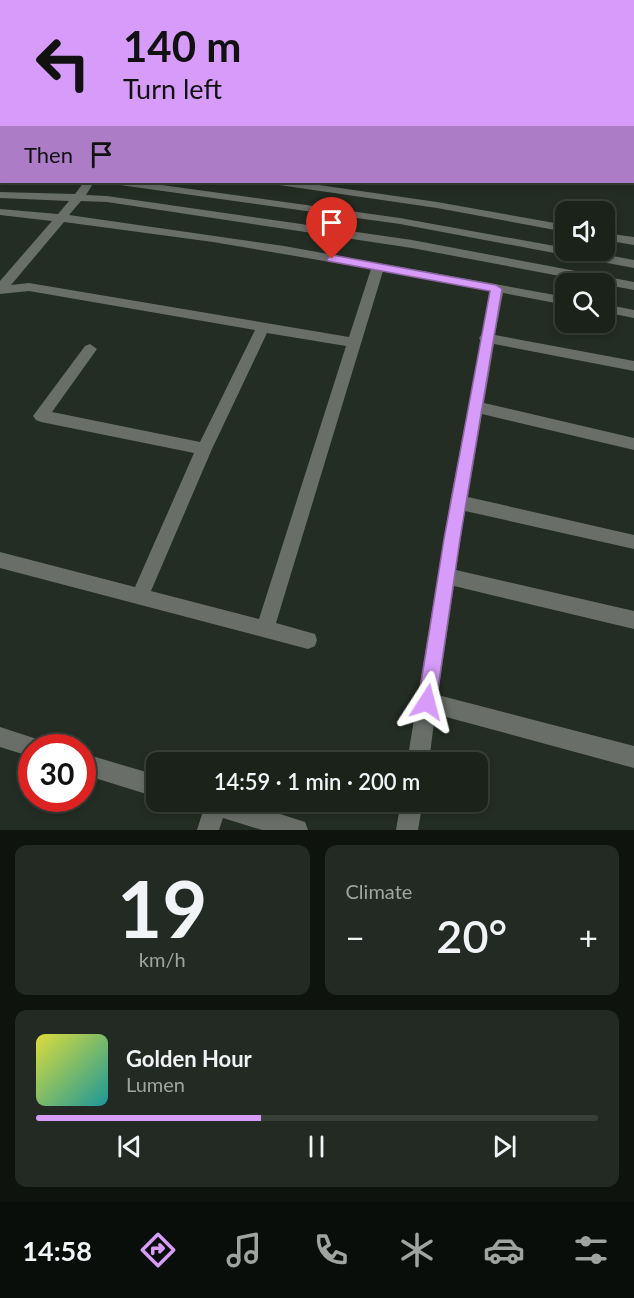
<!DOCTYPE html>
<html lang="en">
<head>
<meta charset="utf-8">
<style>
	body { margin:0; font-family:Lato,sans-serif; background:#232a23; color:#f1f3f6; height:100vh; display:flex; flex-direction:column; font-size:22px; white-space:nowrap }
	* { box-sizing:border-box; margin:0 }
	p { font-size:20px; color:#9fa4a2 }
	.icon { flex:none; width:33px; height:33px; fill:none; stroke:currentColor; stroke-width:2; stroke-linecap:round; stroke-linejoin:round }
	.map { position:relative; height:830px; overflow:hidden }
	.panel { display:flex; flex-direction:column; gap:15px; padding:15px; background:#0e130e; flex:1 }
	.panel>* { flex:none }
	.banner { position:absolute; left:0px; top:0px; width:634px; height:183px; box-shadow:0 3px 9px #0003,0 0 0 2px #383f39; background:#d79bf9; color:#111; overflow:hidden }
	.controls { position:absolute; left:555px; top:201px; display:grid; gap:12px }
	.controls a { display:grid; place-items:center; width:60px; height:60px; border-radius:12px; background:#1a221a; box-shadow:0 3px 9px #0003,0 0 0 2px #383f39; font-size:30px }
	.speed { position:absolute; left:18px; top:734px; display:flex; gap:12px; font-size:30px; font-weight:700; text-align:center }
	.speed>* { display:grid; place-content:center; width:78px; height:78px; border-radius:50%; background:#1a221a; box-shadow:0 3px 9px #0003,0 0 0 2px #383f39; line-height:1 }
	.speed .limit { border:9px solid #d22; background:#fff; color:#111 }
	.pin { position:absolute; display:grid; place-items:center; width:51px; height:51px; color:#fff; margin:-62px -26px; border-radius:50% 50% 50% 0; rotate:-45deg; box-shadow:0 0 6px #0007 }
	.pin .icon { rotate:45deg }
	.me { position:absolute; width:66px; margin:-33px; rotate:9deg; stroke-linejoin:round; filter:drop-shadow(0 0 4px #0008) }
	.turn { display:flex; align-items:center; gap:21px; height:126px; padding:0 24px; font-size:27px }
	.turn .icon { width:78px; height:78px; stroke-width:2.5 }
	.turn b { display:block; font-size:42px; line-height:51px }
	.then { display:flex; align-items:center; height:57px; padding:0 24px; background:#0003; gap:12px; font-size:22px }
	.big { font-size:45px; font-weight:600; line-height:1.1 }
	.panel .widget { flex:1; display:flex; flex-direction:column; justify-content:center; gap:9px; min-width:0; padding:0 21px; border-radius:12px; background:#232a23 }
	.panel .dial { align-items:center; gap:0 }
	.dial b { font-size:78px; line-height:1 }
	.song { display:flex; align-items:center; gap:18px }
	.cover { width:72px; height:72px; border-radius:9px; background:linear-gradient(135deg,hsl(60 70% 55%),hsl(180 70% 35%)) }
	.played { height:6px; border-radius:3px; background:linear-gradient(90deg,#d79bf9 40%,#383f39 40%) }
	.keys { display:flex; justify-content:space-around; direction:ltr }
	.heat { display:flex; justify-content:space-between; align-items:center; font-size:33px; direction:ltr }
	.panel .tiles { flex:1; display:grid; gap:15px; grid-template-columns:1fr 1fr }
	.widget:last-child { grid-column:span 2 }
	.trip { position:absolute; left:146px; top:752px; width:342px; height:60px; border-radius:12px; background:#1a221a; box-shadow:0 3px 9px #0003,0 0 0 2px #383f39; font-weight:600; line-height:60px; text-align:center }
	.dock { display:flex; height:96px; justify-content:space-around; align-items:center; background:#0a0e0a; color:#9fa4a2 }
	.dock .icon { width:42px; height:42px }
	.dock .active { color:#d79bf9 }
	.dock b { font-size:27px; color:#f1f3f6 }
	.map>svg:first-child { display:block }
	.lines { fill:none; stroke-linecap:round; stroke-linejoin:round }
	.minor { fill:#696e69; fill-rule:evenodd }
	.route { fill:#d79bf9; stroke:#8c65a2; stroke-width:1.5 }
</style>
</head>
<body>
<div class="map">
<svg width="634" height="830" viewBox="0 0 634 830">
	<rect width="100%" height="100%" fill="#232d23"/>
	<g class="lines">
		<g class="minor">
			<polygon points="19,0 28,0 17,2"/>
			<polygon points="88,0 96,0 87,2"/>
			<polygon points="133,0 141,0 132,2"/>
			<polygon points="199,0 207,0 197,2"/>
			<polygon points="304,0 312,0 303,2"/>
			<polygon points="433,0 441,0 432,2"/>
			<polygon points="509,0 526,2 510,2"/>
			<polygon points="550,0 558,0 549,2"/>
			<polygon points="627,0 634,0 634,3 633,2"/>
			<polygon points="0,13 2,13 0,18"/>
			<polygon points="633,56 634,57 634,63 633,62"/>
			<polygon points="2,60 2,66 0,67 0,61"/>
			<rect x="0" y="172" width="2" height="6"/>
			<path d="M84 182H94L86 195 107 196 412 240 634 282V290L412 248 107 202 81 201 69 215 284 246 566 297V305L503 293 495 335 634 361V371L494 344 484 403 634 438V450L482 414 468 497 634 535V549L465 511 456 570 634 611V629L454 586 438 695 634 746V768L435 714 429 762H407L450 502 481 341 479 338 482 334 490 291 383 271 276 623 315 634 317 640 315 646 308 649 0 568V552L135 587 194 453 41 422 36 420 33 416 85 346 90 344 97 349 52 412 200 442 255 330 29 291 0 294V281L52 221 0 215V209L58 214 69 201 0 198V192L75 194ZM64 222 213 242 371 269 349 337 29 283 11 285ZM267 333 346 346 259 619 151 591 212 449Z"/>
			<polygon points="115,182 140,182 400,218 566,248 566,250 581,250 634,260 634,268 400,224 120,185"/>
			<polygon points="274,182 298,182 437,202 566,225 566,232 437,208 279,185"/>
			<polygon points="604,233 634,237 634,245 604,240"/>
			<polygon points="604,304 634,310 634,318 604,312"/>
			<polygon points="0,727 40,740 43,747 32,747 32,757 0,747"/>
			<polygon points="82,753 156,775 156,797 82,774"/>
			<polygon points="194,801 240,801 305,822 308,830 262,830 223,818 219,830 197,830 203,811 197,809"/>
			<polygon points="401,801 423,801 418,830 396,830"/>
		</g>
	</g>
	<polygon class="route" points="332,255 496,285 502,289 460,539 436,702 434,709 427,711 421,709 418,702 444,539 490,291 328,261 327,259"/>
</svg>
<div class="controls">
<a><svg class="icon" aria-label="sound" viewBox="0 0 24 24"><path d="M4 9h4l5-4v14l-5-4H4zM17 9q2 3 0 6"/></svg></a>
<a><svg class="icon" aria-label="search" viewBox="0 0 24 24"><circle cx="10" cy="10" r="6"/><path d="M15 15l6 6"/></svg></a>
</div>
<div class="speed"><div class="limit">30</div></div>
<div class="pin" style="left:332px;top:259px;background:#d93025"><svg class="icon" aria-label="arrive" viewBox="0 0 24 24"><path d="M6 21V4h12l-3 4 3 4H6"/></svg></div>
<svg class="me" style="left:427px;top:702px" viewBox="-20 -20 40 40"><path d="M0-17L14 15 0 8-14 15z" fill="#d79bf9" stroke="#fff" stroke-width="4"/></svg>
<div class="trip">14:59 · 1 min · 200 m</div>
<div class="banner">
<div class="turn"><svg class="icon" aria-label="left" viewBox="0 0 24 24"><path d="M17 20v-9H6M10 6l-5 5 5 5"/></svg><div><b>140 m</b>Turn left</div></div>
<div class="then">Then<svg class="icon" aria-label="arrive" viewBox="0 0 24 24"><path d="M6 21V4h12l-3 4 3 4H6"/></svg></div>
</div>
</div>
<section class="panel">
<div class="tiles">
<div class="widget dial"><b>19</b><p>km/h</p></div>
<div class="widget"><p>Climate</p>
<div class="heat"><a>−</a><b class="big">20°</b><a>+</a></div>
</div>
<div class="widget">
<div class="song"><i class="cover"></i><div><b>Golden Hour</b><p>Lumen</p></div></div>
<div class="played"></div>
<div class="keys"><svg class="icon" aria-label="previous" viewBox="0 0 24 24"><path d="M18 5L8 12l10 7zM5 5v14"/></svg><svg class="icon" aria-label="pause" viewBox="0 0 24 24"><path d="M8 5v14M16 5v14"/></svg><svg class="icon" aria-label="next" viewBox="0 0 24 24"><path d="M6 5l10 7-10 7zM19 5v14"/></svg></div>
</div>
</div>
</section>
<nav class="dock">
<b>14:58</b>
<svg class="icon active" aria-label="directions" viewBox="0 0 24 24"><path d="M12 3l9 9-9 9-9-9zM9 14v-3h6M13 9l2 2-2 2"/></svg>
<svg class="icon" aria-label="music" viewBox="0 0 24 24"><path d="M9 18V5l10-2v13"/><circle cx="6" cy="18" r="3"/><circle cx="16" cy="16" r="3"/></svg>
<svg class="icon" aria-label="phone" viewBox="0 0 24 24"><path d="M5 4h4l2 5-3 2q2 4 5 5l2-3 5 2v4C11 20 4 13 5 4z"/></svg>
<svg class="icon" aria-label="climate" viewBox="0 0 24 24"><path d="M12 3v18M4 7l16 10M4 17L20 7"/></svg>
<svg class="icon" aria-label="car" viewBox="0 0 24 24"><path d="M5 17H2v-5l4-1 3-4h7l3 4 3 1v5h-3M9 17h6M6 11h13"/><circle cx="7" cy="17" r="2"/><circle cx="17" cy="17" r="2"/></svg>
<svg class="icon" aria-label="filters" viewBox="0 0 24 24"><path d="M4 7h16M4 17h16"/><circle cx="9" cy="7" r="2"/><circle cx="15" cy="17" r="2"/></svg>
</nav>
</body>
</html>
